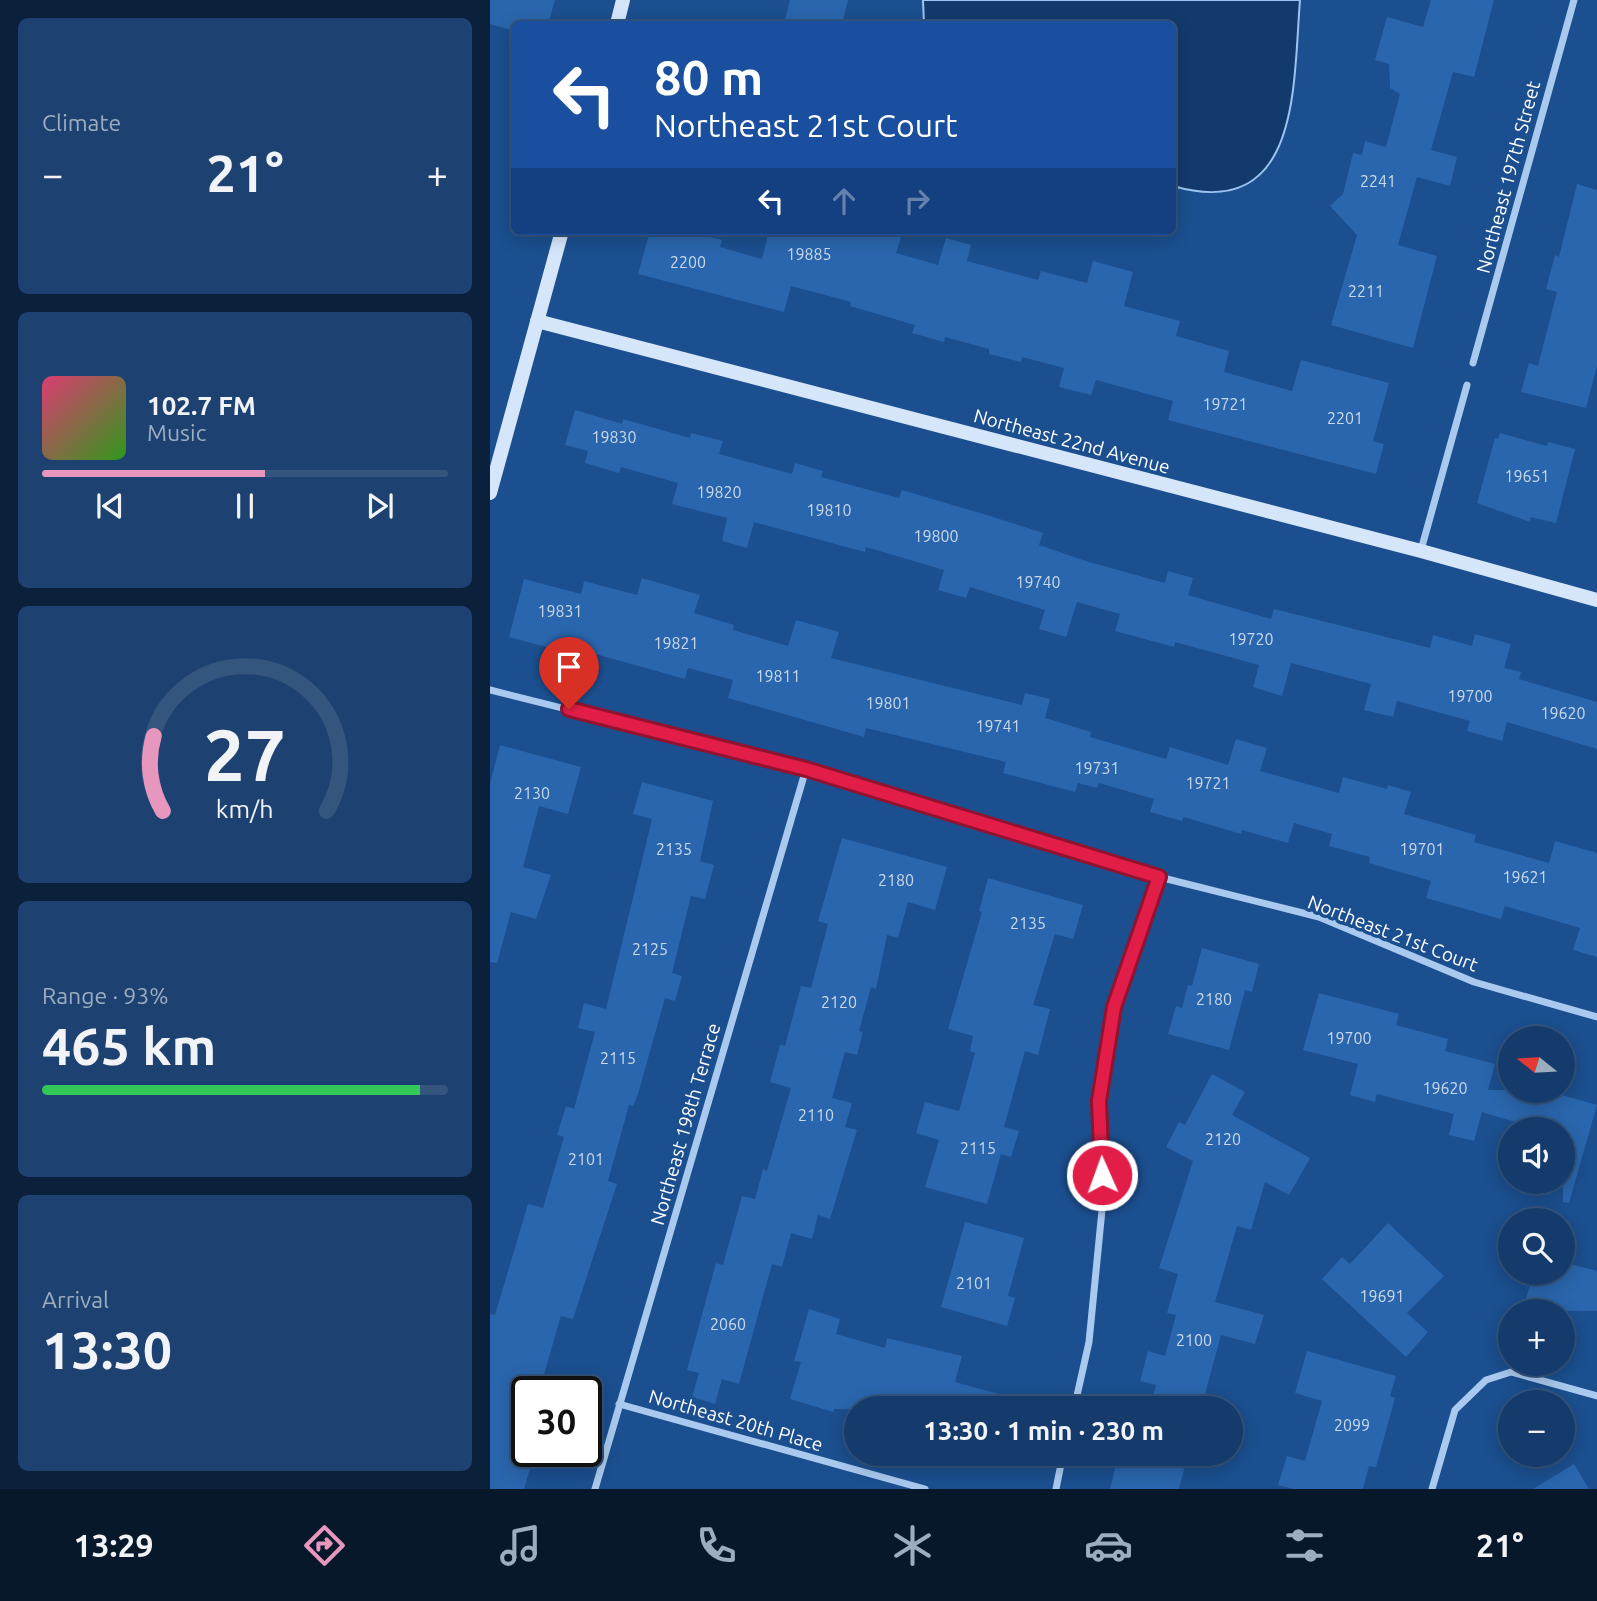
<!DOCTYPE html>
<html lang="en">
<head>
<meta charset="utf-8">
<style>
	body { margin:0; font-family:Ubuntu,sans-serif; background:#1d4271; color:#f1f3f6; height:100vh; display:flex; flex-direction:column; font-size:26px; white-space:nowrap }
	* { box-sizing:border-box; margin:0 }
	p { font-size:23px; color:#9dadc1 }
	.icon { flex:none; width:38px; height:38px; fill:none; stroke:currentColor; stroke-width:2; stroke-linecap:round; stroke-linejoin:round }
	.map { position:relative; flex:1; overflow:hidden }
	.drawer { display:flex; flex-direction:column; gap:18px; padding:18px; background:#0b203b; width:490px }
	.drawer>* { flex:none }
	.top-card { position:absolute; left:21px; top:21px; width:665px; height:214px; border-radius:10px; box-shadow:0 4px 18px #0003,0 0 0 2px #33557e; background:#1a4fa0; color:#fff; overflow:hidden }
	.needle { width:46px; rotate:288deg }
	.controls { position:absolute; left:1008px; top:1026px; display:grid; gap:14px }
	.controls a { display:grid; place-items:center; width:77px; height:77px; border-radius:50%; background:#143b6b; box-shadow:0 4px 18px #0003,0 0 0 2px #33557e; font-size:35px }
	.speed { position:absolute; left:21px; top:1376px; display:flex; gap:14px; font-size:35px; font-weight:700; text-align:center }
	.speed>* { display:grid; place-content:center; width:91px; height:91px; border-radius:50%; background:#143b6b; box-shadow:0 4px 18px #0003,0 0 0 2px #33557e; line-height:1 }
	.speed .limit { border:4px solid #111; border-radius:10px; background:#fff; color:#111 }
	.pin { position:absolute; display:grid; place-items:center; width:60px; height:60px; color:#fff; margin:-72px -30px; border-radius:50% 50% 50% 0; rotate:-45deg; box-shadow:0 0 7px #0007 }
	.pin .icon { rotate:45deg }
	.me { position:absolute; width:77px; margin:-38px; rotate:358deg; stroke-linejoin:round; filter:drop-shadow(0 0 5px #0008) }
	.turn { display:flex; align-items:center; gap:24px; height:147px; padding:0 28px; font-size:32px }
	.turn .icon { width:91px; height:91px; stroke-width:2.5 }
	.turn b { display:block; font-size:49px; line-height:60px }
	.lanes { display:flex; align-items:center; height:66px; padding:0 28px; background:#0003; justify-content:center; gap:35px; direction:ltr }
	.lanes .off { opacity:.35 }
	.big { font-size:52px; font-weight:700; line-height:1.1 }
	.drawer .tile { flex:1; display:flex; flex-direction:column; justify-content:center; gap:10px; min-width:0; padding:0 24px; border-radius:10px; background:#1d4271 }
	.drawer .dial { align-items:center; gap:0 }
	.dial svg { height:182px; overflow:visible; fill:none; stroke:#33557e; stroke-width:7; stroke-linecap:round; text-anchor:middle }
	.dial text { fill:#f1f3f6; stroke:none }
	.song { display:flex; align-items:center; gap:21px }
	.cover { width:84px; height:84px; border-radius:10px; background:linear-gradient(135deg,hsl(340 70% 55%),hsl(110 70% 35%)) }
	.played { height:7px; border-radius:4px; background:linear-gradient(90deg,#e797bd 55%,#33557e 55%) }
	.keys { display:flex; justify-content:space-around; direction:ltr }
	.heat { display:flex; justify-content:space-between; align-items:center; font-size:38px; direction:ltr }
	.charge { height:10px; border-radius:5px; background:linear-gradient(90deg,#34c759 93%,#33557e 0) }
	.trip { position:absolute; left:354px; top:1396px; width:399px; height:70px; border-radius:35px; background:#143b6b; box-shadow:0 4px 18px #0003,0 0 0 2px #33557e; font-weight:700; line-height:70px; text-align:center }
	.menu { display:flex; height:112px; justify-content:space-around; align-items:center; background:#08182b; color:#9dadc1 }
	.menu .icon { width:49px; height:49px }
	.menu .selected { color:#e797bd }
	.menu b { font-size:32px; color:#f1f3f6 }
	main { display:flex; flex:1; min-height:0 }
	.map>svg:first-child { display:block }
	.water { fill:#123a6d; stroke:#9cc4f0; stroke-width:2 }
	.building { fill:#2a66ad }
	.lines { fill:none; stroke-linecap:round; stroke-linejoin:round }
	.street { stroke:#a9c9ee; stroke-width:7 }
	.secondary { stroke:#d6e6fa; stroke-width:14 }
	.route-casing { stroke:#92132f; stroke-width:18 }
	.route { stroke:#e11d48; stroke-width:12 }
	.labels { text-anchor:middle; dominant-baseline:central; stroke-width:7; stroke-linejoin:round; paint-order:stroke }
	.number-label { font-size:16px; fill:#cad9ea }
	.street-label { font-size:19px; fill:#fff; stroke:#1b4f8f }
</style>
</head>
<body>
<main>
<section class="drawer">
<div class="tile"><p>Climate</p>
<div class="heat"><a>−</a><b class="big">21°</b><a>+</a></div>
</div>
<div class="tile">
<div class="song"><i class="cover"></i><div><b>102.7 FM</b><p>Music</p></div></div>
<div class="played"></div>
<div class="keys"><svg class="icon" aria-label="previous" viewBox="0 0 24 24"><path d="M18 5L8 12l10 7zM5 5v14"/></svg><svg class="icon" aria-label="pause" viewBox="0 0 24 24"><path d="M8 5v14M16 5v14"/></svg><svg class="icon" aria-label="next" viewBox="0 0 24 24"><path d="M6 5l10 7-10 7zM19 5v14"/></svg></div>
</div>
<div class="tile dial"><svg viewBox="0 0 100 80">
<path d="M14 69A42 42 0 1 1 86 69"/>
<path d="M14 69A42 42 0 0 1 10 36" stroke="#e797bd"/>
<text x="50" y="56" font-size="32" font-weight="700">27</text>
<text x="50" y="72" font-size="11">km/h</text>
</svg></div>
<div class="tile"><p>Range · 93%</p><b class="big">465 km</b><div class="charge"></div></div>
<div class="tile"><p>Arrival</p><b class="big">13:30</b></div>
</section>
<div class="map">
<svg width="1107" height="1489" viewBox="0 0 1107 1489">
	<rect width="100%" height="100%" fill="#1b4f8f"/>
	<path class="water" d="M433 0H810C803 85 811 223 683 186L682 24H434Z"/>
	<g class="building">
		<polygon points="0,0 65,0 58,24 24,24 24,31 0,24"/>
		<polygon points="300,0 358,0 352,24 294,24"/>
		<polygon points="941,0 1004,0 984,77 963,72 941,150 967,157 960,186 927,177 908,245 947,256 923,348 841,325 867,235 840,206 853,194 863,153 872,155 875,141 896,147 910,94 900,88 899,64 885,60 897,17 933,27"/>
		<polygon points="1087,184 1107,190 1107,366 1096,408 1031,392 1039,363 1048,366 1067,292 1056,289 1065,255 1069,257"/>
		<polygon points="160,231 219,231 217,236 232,240 230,247 272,259 279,231 413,231 406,253 448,265 456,238 481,245 477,261 548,280 551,271 597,283 603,261 643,272 634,306 690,321 686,336 739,351 734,372 802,391 811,360 899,383 883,441 894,444 886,474 678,420 683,401 606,380 601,395 569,387 574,368 532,357 531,362 499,354 499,349 455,337 454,342 422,333 425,325 360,306 361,302 301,286 294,312 148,274"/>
		<polygon points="85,410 132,424 133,419 200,438 201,433 233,441 229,454 302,474 305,463 333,471 331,477 409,498 412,490 500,516 553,533 549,545 599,562 675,583 678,571 703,578 698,595 781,619 784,609 940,648 943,635 982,646 985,634 1021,644 1014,668 1031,672 1029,679 1107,702 1107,749 1017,722 1012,741 977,731 980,721 907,701 903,717 874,710 881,684 801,663 792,696 763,687 769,665 685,642 684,647 625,631 630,614 587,602 576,637 549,629 555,610 480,587 476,598 448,590 454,570 376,547 375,552 264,522 257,548 232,541 237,518 182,504 188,483 131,467 129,473 95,463 98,451 75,445"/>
		<polygon points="1010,433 1057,446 1058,442 1085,449 1066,523 1041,517 1040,522 987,503 1005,438 1008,439"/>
		<polygon points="152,578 210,595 204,613 244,625 243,630 298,646 306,620 349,632 341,658 532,705 535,693 560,699 555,718 601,732 600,737 676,759 680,747 738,765 746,739 777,748 770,771 849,793 853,777 897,789 898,785 921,792 914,814 986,835 984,842 1059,863 1065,841 1107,853 1107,957 1083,950 1090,928 1015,906 1011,919 936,898 941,881 879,863 880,857 839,846 842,834 804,823 798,843 752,830 751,834 694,817 692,821 660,812 664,799 609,783 607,788 588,783 585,792 513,773 516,762 376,728 374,737 238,698 243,680 198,668 195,679 102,653 101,659 19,637 34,579 91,594 94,581 147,595"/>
		<polygon points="10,745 91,767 78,814 49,806 33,867 61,875 46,919 21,912 7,963 0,962 0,784"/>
		<polygon points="152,782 223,801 210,861 224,865 215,899 201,896 182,973 192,976 185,1001 175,998 148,1094 143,1106 139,1105 118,1181 127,1184 83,1319 71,1316 49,1391 37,1391 37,1451 45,1451 34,1489 0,1489 0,1314 5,1315 38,1204 53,1208 74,1137 67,1135 76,1106 84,1109 105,1032 88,1028 94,1003 116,1009 162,819 143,814"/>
		<polygon points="352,838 457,867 445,910 418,902 408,938 397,935 386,989 381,987 369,1031 373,1032 367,1055 355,1052 342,1098 362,1103 355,1127 367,1130 340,1219 328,1215 322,1239 301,1233 292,1267 282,1264 249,1384 232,1379 225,1404 202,1397 209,1373 197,1370 226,1263 233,1265 252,1196 265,1199 273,1169 277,1171 301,1088 280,1082 290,1045 295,1046 311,986 321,988 338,924 328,921"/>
		<polygon points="498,878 593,905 583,939 565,934 543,1005 560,1009 548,1055 535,1051 514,1127 529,1131 521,1157 511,1154 497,1204 435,1187 449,1140 426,1133 435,1102 469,1111 485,1053 480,1051 483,1036 458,1029 492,912 489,911"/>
		<polygon points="712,948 769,964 762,992 755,990 739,1050 678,1034 686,1006 692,1008 698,985 702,986"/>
		<polygon points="829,993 909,1014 906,1025 958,1039 955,1051 1005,1064 998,1090 1054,1090 1107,1105 1079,1203 1073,1202 1073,1129 1048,1129 992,1112 984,1141 959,1135 964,1114 887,1094 885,1102 860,1095 868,1064 813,1050"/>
		<polygon points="722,1074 755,1092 742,1115 820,1158 799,1195 775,1182 761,1230 747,1226 725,1302 774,1315 765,1344 731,1335 711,1409 660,1409 666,1385 650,1381 658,1351 675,1356 686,1315 677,1313 688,1274 669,1268 703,1161 676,1147 689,1122 695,1125"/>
		<polygon points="475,1222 534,1238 518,1296 525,1298 517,1326 451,1307"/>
		<polygon points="898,1223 954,1276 917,1313 938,1332 916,1357 832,1279 852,1257 860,1264"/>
		<polygon points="1073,1262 1107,1271 1107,1311 1033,1311 1043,1272 1073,1272"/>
		<polygon points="319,1309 350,1319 346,1334 395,1348 397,1338 472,1356 465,1382 538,1402 537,1409 344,1409 343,1412 300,1399 311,1362 304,1361"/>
		<polygon points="817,1351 906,1376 900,1396 905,1398 886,1467 879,1466 873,1489 804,1489 788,1485 797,1456 815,1461 832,1401 805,1393"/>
		<polygon points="647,1454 698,1454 689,1489 620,1489 627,1461 644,1466"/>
		<polygon points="1084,1464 1099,1489 1043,1489"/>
	</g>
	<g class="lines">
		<g class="street">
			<polyline points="983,363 1084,0"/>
			<polyline points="931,550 977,385"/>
			<polyline points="0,690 316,769 669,877 829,917 984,982 1107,1017"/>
			<polyline points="129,1404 435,1489"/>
			<polyline points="584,1409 599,1342 613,1200 609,1102 624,1007 669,877"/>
			<polyline points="105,1489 316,769"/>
			<polyline points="566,1489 573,1454"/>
			<polyline points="942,1489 965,1410 996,1380 1021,1372 1107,1396"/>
		</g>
		<g class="secondary">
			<polyline points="127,24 133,0"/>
			<polyline points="47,321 931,551 1107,600"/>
			<polyline points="0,493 72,231"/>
		</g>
	</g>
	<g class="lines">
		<defs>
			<polyline id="route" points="79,709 316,769 669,877 624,1007 609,1101 612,1175"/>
		</defs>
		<use href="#route" class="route-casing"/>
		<use href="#route" class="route"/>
	</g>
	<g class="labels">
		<g class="number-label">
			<text x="888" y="181">2241</text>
			<text x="319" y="254">19885</text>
			<text x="198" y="262">2200</text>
			<text x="876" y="291">2211</text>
			<text x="735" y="404">19721</text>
			<text x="855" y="418">2201</text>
			<text x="124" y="437">19830</text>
			<text x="1037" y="476">19651</text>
			<text x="229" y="492">19820</text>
			<text x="339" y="510">19810</text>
			<text x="446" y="536">19800</text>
			<text x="548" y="582">19740</text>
			<text x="70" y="611">19831</text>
			<text x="761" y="639">19720</text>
			<text x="186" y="643">19821</text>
			<text x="288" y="676">19811</text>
			<text x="980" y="696">19700</text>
			<text x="398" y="703">19801</text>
			<text x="1073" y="713">19620</text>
			<text x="508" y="726">19741</text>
			<text x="607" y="768">19731</text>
			<text x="718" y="783">19721</text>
			<text x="42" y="793">2130</text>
			<text x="184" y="849">2135</text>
			<text x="932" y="849">19701</text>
			<text x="1035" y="877">19621</text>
			<text x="406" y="880">2180</text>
			<text x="538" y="923">2135</text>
			<text x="160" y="949">2125</text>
			<text x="724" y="999">2180</text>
			<text x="349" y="1002">2120</text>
			<text x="859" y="1038">19700</text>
			<text x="128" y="1058">2115</text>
			<text x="955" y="1088">19620</text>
			<text x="326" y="1115">2110</text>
			<text x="733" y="1139">2120</text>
			<text x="488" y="1148">2115</text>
			<text x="96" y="1159">2101</text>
			<text x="484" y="1283">2101</text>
			<text x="892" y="1296">19691</text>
			<text x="238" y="1324">2060</text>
			<text x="704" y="1340">2100</text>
			<text x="862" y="1425">2099</text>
		</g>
		<g class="street-label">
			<text transform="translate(1018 177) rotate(-75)">Northeast 197th Street</text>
			<text transform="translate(582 441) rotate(15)">Northeast 22nd Avenue</text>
			<text transform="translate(903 933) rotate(21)">Northeast 21st Court</text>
			<text transform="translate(195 1124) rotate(-74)">Northeast 198th Terrace</text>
			<text transform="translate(246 1420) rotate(16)">Northeast 20th Place</text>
		</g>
	</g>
</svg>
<div class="controls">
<a><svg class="needle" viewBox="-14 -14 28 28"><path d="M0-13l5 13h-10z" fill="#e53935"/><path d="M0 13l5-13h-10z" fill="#9dadc1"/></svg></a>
<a><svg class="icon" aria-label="sound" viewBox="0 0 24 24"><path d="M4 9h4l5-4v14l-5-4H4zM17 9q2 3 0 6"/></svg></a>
<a><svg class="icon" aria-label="search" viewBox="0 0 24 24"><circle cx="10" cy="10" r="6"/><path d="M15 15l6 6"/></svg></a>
<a>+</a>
<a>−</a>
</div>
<div class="speed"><div class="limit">30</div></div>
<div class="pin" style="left:79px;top:709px;background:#d93025"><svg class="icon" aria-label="arrive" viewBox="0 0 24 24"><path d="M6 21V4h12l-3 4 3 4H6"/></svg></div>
<svg class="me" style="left:612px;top:1175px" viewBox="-20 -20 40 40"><circle r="17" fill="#e11d48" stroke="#fff" stroke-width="3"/><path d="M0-11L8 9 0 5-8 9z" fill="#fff"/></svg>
<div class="trip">13:30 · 1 min · 230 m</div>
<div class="top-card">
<div class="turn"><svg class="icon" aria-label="left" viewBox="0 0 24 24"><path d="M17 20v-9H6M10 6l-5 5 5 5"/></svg><div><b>80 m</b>Northeast 21st Court</div></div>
<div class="lanes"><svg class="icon" aria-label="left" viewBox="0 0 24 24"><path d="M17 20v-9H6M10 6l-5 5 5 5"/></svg><svg class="icon off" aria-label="ahead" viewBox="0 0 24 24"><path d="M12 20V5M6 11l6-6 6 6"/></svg><svg class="icon off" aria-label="right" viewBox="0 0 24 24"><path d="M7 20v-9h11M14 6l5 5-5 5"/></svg></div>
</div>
</div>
</main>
<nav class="menu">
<b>13:29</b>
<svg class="icon selected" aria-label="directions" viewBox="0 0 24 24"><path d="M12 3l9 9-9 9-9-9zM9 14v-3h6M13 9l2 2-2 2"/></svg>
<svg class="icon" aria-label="music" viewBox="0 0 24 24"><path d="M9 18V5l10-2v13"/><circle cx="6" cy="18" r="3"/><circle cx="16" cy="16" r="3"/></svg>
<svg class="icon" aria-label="phone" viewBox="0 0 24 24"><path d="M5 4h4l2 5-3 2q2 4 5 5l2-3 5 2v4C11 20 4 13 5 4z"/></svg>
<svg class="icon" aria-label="climate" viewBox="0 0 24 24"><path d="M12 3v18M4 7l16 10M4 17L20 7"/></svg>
<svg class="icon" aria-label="car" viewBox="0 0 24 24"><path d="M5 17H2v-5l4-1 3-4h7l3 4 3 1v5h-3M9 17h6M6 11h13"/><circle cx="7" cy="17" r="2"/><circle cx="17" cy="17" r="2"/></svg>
<svg class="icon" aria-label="filters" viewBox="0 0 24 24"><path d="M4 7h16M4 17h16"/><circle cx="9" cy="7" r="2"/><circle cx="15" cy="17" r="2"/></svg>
<b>21°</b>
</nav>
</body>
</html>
